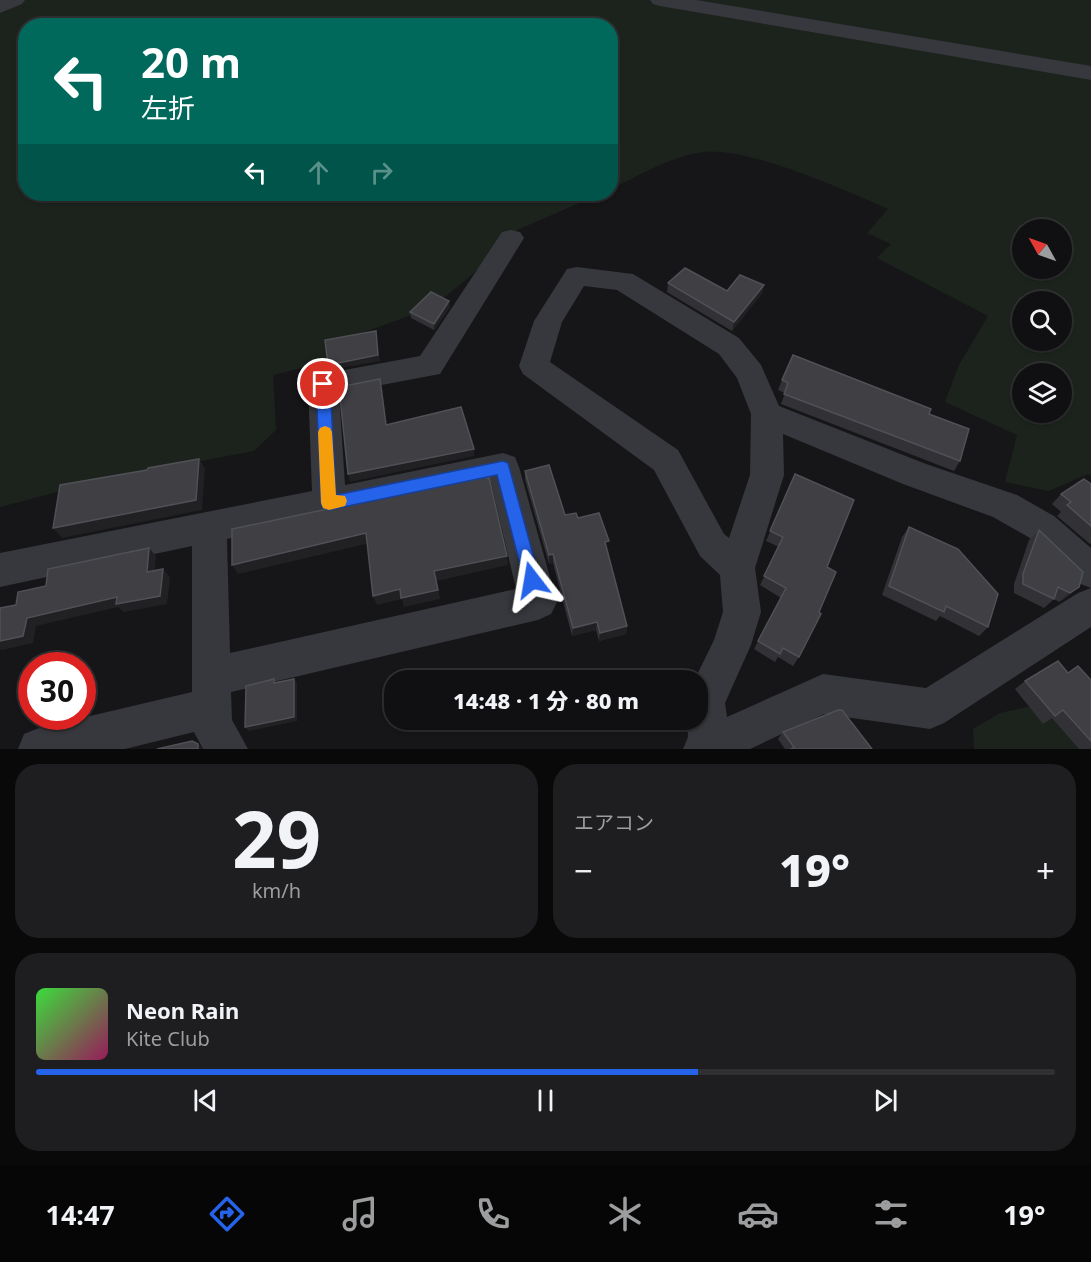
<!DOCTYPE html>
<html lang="ja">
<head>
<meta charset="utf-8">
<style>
	body { margin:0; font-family:"Noto Sans","Noto Sans JP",sans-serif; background:#1e1e20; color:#f1f3f6; height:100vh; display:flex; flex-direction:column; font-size:22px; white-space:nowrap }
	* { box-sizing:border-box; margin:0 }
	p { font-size:20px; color:#9c9d9f }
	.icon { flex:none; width:33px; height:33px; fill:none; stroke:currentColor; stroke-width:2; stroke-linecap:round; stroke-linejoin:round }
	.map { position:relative; height:749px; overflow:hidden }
	.sheet { display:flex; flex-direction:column; gap:15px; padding:15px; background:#09090a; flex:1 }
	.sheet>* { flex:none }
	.banner { position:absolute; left:18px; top:18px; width:600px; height:183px; border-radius:24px; box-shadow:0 2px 4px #0004,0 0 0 2px #303032; background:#00695c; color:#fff; overflow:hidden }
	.needle { width:39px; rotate:310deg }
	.tools { position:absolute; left:1012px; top:219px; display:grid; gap:12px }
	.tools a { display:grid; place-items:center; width:60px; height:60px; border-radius:50%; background:#101012; box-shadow:0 2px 4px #0004,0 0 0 2px #303032; font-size:30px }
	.speed { position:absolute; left:18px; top:652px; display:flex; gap:12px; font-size:30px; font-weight:700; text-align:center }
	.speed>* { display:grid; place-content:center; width:78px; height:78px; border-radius:50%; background:#101012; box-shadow:0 2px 4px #0004,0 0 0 2px #303032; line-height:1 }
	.speed .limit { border:9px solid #d22; background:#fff; color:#111 }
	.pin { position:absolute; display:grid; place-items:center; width:51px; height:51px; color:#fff; margin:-26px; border:3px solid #fff; border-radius:50%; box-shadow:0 2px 6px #0007 }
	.me { position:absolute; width:66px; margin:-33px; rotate:346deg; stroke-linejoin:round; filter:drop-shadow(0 0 4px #0008) }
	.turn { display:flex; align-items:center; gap:21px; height:126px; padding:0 24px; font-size:27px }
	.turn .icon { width:78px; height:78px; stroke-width:2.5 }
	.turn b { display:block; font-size:42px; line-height:51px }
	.lanes { display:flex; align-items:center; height:57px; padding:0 24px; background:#0003; justify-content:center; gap:30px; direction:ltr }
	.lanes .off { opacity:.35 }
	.big { font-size:45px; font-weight:800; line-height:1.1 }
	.sheet .tile { flex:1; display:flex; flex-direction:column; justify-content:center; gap:9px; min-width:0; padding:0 21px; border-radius:24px; background:#1e1e20 }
	.sheet .dial { align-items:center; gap:0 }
	.dial b { font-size:78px; line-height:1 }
	.song { display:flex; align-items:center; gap:18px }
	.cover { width:72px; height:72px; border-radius:9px; background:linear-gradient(135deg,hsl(120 70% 55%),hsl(330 70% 35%)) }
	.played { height:6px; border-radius:3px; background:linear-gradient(90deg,#2563eb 65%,#303032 65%) }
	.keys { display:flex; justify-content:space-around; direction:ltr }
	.heat { display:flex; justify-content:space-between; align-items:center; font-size:33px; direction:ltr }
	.sheet .tiles { flex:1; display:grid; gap:15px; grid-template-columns:1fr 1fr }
	.tile:last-child { grid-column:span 2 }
	.trip { position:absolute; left:384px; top:670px; width:324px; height:60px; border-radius:24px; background:#101012; box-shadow:0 2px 4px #0004,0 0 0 2px #303032; font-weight:800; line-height:60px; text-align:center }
	.tab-bar { display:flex; height:96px; justify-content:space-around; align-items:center; background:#060607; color:#9c9d9f }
	.tab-bar .icon { width:42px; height:42px }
	.tab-bar .selected { color:#2563eb }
	.tab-bar b { font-size:27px; color:#f1f3f6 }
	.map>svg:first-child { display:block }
	.green { fill:#1c231d; fill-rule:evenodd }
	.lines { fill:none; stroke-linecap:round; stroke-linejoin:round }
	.minor { fill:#37383d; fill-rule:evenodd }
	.tertiary { fill:#37383d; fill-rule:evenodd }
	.wall { fill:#323236 }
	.shaded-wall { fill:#212124 }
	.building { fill:#3f3f44; stroke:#4f5156; stroke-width:1.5 }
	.route { fill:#2563eb; stroke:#184099; stroke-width:1.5 }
	.slow { fill:#f59e0b }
</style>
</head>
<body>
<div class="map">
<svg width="1091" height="749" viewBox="0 0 1091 749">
	<rect width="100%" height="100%" fill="#161618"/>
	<g class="green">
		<path d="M0 0H1091V476L1088 474 1049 491 1005 482 1017 435 945 402 959 365 988 316 877 258 891 244 867 233 888 209C845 190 749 147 704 152 671 156 640 175 611 189L610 26H26V194H600L515 231 472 275 431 308 334 343 323 363 273 375 276 430 254 451 111 478 0 507ZM1023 230H1062V268H1023ZM1023 302H1062V340H1023ZM1023 374H1062V412H1023Z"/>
		<polygon points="1040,704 1087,749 974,749 973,729 1000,713"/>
	</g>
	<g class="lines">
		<g class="minor">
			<polygon points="0,0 25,0 22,4 0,13"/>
			<path d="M511 230 520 232 524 238 440 374 339 393 345 485 503 453 515 457 519 467 557 602 551 614 538 620 231 692 232 720 248 749H203L194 732 125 749H18L24 734 39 728 192 692V546L0 587V553L312 491 308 384 312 376 420 356 502 232ZM491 483 516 589 230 653 227 539Z"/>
			<path d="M577 267 633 274 739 338 761 365 779 406 926 464 1017 495 1054 516 1091 548V588L1078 583 1030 538 993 517 903 484 783 434 784 475 755 568 761 612 751 645 725 703 727 717 823 674 926 688 1078 593 1091 588V627L944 723 930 729 824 714 750 749H683L688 737 687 720H698V681H694L714 640 723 612 720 575 700 556 654 470 523 374 519 366 534 321 567 269ZM584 286 617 290 719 354 737 378 751 414 750 475 729 538 724 534 678 450 550 362 562 322Z"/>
		</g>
		<polygon class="tertiary" points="650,0 696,0 1091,66 1091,80 660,6 653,4"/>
	</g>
	<g class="wall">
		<polygon points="668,283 727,291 764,285 762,293 732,331 667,292"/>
		<polygon points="450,307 434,330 411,318 410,312"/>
		<polygon points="782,380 929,414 960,461 954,471 781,404 785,393 778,390"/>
		<polygon points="525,471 565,515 578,518 607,550 627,626 626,634 599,641 596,630 572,636 553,563 549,564 525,480"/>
		<polygon points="795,474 827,567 799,657 793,666 778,657 775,662 754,649 781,598 760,585 779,547 766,541"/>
		<polygon points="1091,484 1091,543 1090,544 1057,516 1061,512 1052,504 1061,494"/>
		<polygon points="909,527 988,627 979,636 940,616 936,621 882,595 902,537"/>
		<polygon points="1039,530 1083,572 1069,596 1059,602 1054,599 1044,608 1014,593 1014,584 1029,540"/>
		<polygon points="1068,673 1091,680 1091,749 1079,749 1052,718 1043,724 1015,689 1025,681"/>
		<polygon points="783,732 872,749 785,749 778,739"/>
	</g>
	<g class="shaded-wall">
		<polygon points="764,285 762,293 732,331 734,322"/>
		<polygon points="449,301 450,307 434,330 434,324"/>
		<polygon points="376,331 380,361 329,370 328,365"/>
		<polygon points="380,379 382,387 388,433 386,425"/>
		<polygon points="474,449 474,456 350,482 348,474"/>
		<polygon points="199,459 205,469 202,510 62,538 53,528"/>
		<polygon points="366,533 370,543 238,574 232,565"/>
		<polygon points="149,548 156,556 154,580 147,572"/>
		<polygon points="553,554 553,563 549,564 549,555"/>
		<polygon points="507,556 508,565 437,581 440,599 404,607 402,599 377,605 373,596 400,589 434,571"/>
		<polygon points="163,569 170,577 167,604 124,612 118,607 36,626 33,643 2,650 0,649 0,641 27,618 117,597"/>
		<polygon points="1079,587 1069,596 1059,602 1070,593"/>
		<polygon points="597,622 596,630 572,636 573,628"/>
		<polygon points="627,626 626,634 599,641 600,633"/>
		<polygon points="294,679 297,683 297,721 249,731 245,727"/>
		<polygon points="198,744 203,749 198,749"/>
	</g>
	<g class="building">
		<polygon points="685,268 727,291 740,275 764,285 734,322 668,283"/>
		<polygon points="431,292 449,301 434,324 410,312"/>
		<polygon points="376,331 378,355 328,365 325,340"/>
		<polygon points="793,355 931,409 929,414 969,429 960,461 784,394 788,383 782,380"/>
		<polygon points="380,379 386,425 461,407 474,449 348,474 339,387"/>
		<polygon points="199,459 196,500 53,528 60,485 147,470 148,468"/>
		<polygon points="549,465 565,515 576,513 578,518 599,513 609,541 605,542 627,626 600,633 597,622 573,628 553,554 549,555 525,471"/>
		<polygon points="795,474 854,500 827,567 836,572 819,612 821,614 799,657 783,648 780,654 758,641 786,588 764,576 783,537 770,531"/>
		<polygon points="485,476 486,478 489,478 507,556 434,571 438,590 401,598 400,589 373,596 366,533 232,565 232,529"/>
		<polygon points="1084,479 1091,484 1091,526 1067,505 1071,502 1061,494"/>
		<polygon points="909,527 958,549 998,594 988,627 946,606 944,612 889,586"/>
		<polygon points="1039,530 1083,572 1079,587 1070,593 1058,587 1054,599 1023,584 1023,574"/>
		<polygon points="149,548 147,572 163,569 160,596 116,604 117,597 27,618 23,636 0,641 0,608 16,605 18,592 46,586 48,569"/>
		<polygon points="1058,661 1068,673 1078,666 1091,680 1091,741 1063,710 1055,716 1025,681"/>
		<polygon points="274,679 274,683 294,679 294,717 245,727 246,686"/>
		<polygon points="838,710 842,710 872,749 791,749 794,747 783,732"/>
		<polygon points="192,741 198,744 198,749 157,749"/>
	</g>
	<polygon class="route" points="323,378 330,384 336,495 503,461 508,463 540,580 538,585 532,587 526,585 524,580 497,475 329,510 323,508 321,503 316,384"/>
	<polygon class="slow" points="325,426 330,428 332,432 336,495 345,496 347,501 345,506 329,510 323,508 321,503 318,432 320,428"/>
</svg>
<div class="tools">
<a><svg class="needle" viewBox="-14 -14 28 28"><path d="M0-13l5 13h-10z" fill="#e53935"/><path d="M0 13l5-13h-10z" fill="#9c9d9f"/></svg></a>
<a><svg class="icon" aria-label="search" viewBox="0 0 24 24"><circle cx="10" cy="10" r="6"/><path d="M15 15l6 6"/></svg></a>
<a><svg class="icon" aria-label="layers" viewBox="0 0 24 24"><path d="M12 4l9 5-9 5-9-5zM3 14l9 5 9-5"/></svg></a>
</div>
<div class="speed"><div class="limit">30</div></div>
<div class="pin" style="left:323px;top:384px;background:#d93025"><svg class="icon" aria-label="arrive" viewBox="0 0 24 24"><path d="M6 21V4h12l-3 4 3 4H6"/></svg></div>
<svg class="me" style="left:532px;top:580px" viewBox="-20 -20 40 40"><path d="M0-17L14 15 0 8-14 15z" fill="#2563eb" stroke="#fff" stroke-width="4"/></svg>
<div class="trip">14:48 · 1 分 · 80 m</div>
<div class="banner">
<div class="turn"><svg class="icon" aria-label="left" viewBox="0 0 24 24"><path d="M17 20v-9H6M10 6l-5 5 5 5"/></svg><div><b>20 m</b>左折</div></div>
<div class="lanes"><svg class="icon" aria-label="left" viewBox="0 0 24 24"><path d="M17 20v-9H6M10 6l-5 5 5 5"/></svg><svg class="icon off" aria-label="ahead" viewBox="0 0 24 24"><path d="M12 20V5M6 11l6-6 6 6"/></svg><svg class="icon off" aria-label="right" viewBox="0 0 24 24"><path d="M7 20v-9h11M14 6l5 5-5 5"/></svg></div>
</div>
</div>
<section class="sheet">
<div class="tiles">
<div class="tile dial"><b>29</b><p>km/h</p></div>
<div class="tile"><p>エアコン</p>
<div class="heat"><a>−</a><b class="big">19°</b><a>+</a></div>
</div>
<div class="tile">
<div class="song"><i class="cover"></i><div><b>Neon Rain</b><p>Kite Club</p></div></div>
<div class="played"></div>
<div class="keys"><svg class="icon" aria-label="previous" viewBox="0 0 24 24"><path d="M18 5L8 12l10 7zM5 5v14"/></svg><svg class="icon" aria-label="pause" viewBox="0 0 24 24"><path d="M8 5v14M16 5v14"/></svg><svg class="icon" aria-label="next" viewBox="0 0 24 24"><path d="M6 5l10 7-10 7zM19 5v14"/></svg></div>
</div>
</div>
</section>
<nav class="tab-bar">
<b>14:47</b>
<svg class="icon selected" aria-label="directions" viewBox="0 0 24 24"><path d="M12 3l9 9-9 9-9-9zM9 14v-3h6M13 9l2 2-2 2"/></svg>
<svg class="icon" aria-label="music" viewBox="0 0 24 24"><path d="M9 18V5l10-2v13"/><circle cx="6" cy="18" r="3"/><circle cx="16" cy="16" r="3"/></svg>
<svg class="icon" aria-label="phone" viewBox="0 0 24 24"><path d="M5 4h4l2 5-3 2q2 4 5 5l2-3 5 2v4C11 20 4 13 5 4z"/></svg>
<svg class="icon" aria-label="climate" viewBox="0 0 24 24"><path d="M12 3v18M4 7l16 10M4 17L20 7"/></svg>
<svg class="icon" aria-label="car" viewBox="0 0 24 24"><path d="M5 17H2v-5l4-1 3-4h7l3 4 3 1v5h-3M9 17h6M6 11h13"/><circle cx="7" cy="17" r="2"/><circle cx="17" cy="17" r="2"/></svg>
<svg class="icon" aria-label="filters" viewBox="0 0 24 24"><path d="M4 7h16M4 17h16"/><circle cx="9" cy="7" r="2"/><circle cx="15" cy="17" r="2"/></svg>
<b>19°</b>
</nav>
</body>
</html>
